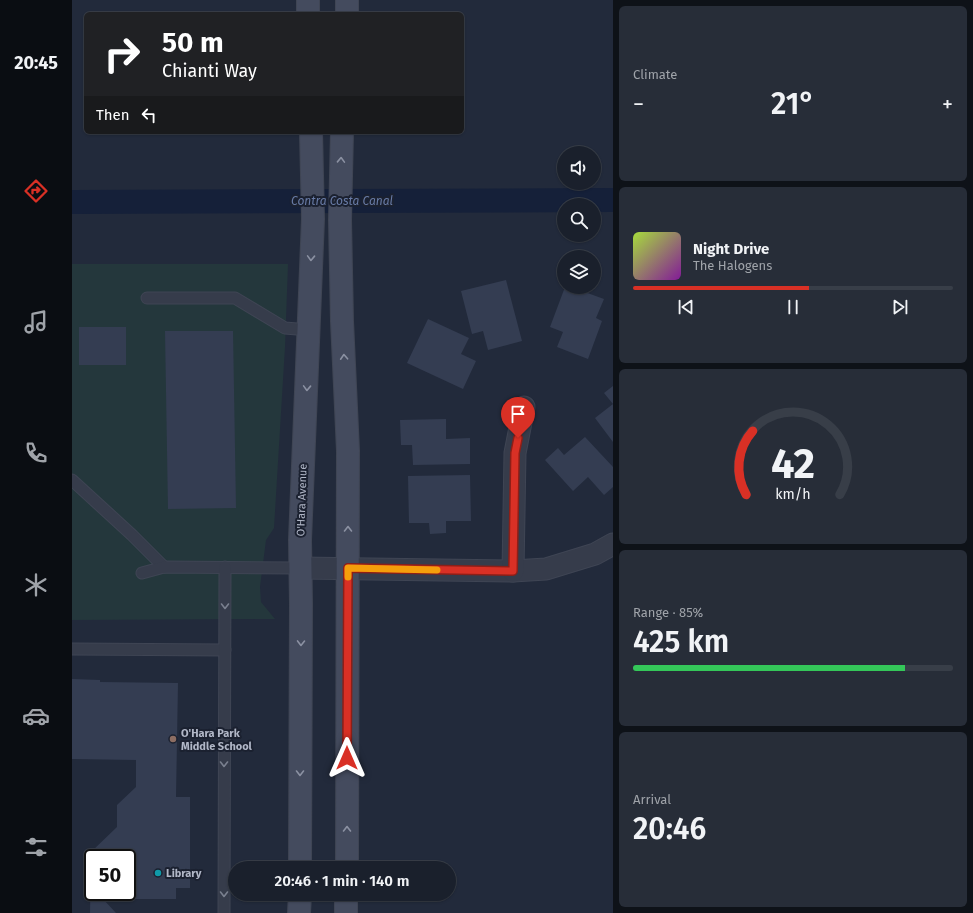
<!DOCTYPE html>
<html lang="en">
<head>
<meta charset="utf-8">
<style>
	body { margin:0; font-family:"Fira Sans",sans-serif; background:#272d38; color:#f1f3f6; height:100vh; display:flex; flex-direction:column; font-size:15px; white-space:nowrap }
	* { box-sizing:border-box; margin:0 }
	p { font-size:13px; color:#9fa3a9 }
	.icon { flex:none; width:22px; height:22px; fill:none; stroke:currentColor; stroke-width:2; stroke-linecap:round; stroke-linejoin:round }
	.map { position:relative; flex:1; overflow:hidden }
	.panel { display:flex; flex-direction:column; gap:6px; padding:6px; background:#0e1218; width:360px }
	.panel>* { flex:none }
	.guide { position:absolute; left:12px; top:12px; width:380px; height:122px; border-radius:6px; box-shadow:0 1px 3px #0004,0 0 0 1px #383e48; background:#202124; color:#fff; overflow:hidden }
	.controls { position:absolute; left:485px; top:146px; display:grid; gap:8px }
	.controls a { display:grid; place-items:center; width:44px; height:44px; border-radius:50%; background:#1a202c; box-shadow:0 1px 3px #0004,0 0 0 1px #383e48; font-size:20px }
	.speed { position:absolute; left:12px; top:849px; display:flex; gap:8px; font-size:20px; font-weight:700; text-align:center }
	.speed>* { display:grid; place-content:center; width:52px; height:52px; border-radius:50%; background:#1a202c; box-shadow:0 1px 3px #0004,0 0 0 1px #383e48; line-height:1 }
	.speed .limit { border:2px solid #111; border-radius:6px; background:#fff; color:#111 }
	.pin { position:absolute; display:grid; place-items:center; width:34px; height:34px; color:#fff; margin:-41px -17px; border-radius:50% 50% 50% 0; rotate:-45deg; box-shadow:0 0 4px #0007 }
	.pin .icon { rotate:45deg }
	.me { position:absolute; width:44px; margin:-22px; rotate:0deg; stroke-linejoin:round; filter:drop-shadow(0 0 3px #0008) }
	.turn { display:flex; align-items:center; gap:14px; height:84px; padding:0 12px; font-size:18px }
	.turn .icon { width:52px; height:52px; stroke-width:2.5 }
	.turn b { display:block; font-size:28px; line-height:34px }
	.then { display:flex; align-items:center; height:38px; padding:0 12px; background:#0003; gap:8px; font-size:15px }
	.big { font-size:30px; font-weight:600; line-height:1.1 }
	.panel .tile { flex:1; display:flex; flex-direction:column; justify-content:center; gap:6px; min-width:0; padding:0 14px; border-radius:6px; background:#272d38 }
	.panel .dial { align-items:center; gap:0 }
	.dial svg { height:104px; overflow:visible; fill:none; stroke:#383e48; stroke-width:7; stroke-linecap:round; text-anchor:middle }
	.dial text { fill:#f1f3f6; stroke:none }
	.song { display:flex; align-items:center; gap:12px }
	.cover { width:48px; height:48px; border-radius:6px; background:linear-gradient(135deg,hsl(80 70% 55%),hsl(290 70% 35%)) }
	.played { height:4px; border-radius:2px; background:linear-gradient(90deg,#d93025 55%,#383e48 55%) }
	.keys { display:flex; justify-content:space-around; direction:ltr }
	.heat { display:flex; justify-content:space-between; align-items:center; font-size:22px; direction:ltr }
	.charge { height:6px; border-radius:3px; background:linear-gradient(90deg,#34c759 85%,#383e48 0) }
	.trip { position:absolute; left:156px; top:861px; width:228px; height:40px; border-radius:20px; background:#1a202c; box-shadow:0 1px 3px #0004,0 0 0 1px #383e48; font-weight:600; line-height:40px; text-align:center }
	main { display:flex; flex:1; min-height:0 }
	.tab-bar { display:flex; flex-direction:column; width:72px; justify-content:space-around; align-items:center; background:#0a0d12; color:#9fa3a9 }
	.tab-bar .icon { width:28px; height:28px }
	.tab-bar .on { color:#d93025 }
	.tab-bar b { font-size:18px; color:#f1f3f6 }
	.map>svg:first-child { display:block }
	.green { fill:#24373c }
	.lines { fill:none; stroke-linecap:round; stroke-linejoin:round }
	.canal { stroke:#152039; stroke-width:24 }
	.building { fill:#343d52; fill-rule:evenodd }
	.service-casing { stroke:#3f4554; stroke-width:13 }
	.minor-casing { stroke:#3f4554; stroke-width:23 }
	.secondary-casing { stroke:#3f4554; stroke-width:24 }
	.service { stroke:#363c4b; stroke-width:11 }
	.minor { stroke:#363c4b; stroke-width:21 }
	.secondary { stroke:#444b5e; stroke-width:22 }
	.oneway { stroke:#8b91a2 }
	.oneway2 { stroke:#7a808f }
	.route-casing { stroke:#8d1f18; stroke-width:10 }
	.route { stroke:#d93025; stroke-width:7 }
	.slow { stroke:#f59e0b; stroke-width:7 }
	.education-dot { fill:#8d6e63; stroke:#1b2130; stroke-width:1.5 }
	.culture-dot { fill:#0f9aa8; stroke:#1b2130; stroke-width:1.5 }
	.labels { text-anchor:middle; dominant-baseline:central; stroke-width:4; stroke-linejoin:round; paint-order:stroke }
	.street-label { font-size:11px; fill:#b1b7c7; stroke:#1b2130 }
	.poi-label { font-size:11px; font-weight:bold; fill:#b1b7c7; stroke:#1b2130; text-anchor:start }
	.water-label { font-size:12px; font-style:italic; fill:#697ca7; stroke:#1b2130 }
</style>
</head>
<body>
<main>
<nav class="tab-bar">
<b>20:45</b>
<svg class="icon on" aria-label="directions" viewBox="0 0 24 24"><path d="M12 3l9 9-9 9-9-9zM9 14v-3h6M13 9l2 2-2 2"/></svg>
<svg class="icon" aria-label="music" viewBox="0 0 24 24"><path d="M9 18V5l10-2v13"/><circle cx="6" cy="18" r="3"/><circle cx="16" cy="16" r="3"/></svg>
<svg class="icon" aria-label="phone" viewBox="0 0 24 24"><path d="M5 4h4l2 5-3 2q2 4 5 5l2-3 5 2v4C11 20 4 13 5 4z"/></svg>
<svg class="icon" aria-label="climate" viewBox="0 0 24 24"><path d="M12 3v18M4 7l16 10M4 17L20 7"/></svg>
<svg class="icon" aria-label="car" viewBox="0 0 24 24"><path d="M5 17H2v-5l4-1 3-4h7l3 4 3 1v5h-3M9 17h6M6 11h13"/><circle cx="7" cy="17" r="2"/><circle cx="17" cy="17" r="2"/></svg>
<svg class="icon" aria-label="filters" viewBox="0 0 24 24"><path d="M4 7h16M4 17h16"/><circle cx="9" cy="7" r="2"/><circle cx="15" cy="17" r="2"/></svg>
</nav>
<div class="map">
<svg width="541" height="913" viewBox="0 0 541 913">
	<rect width="100%" height="100%" fill="#222a3b"/>
	<polygon class="green" points="0,264 216,264 213,347 202,528 194,540 188,587 189,602 203,619 0,620"/>
	<g class="lines">
		<polyline class="canal" points="0,202 541,200"/>
	</g>
	<g class="building">
		<polygon points="434,280 450,341 416,350 411,331 400,334 389,291"/>
		<polygon points="493,287 499,287 532,299 524,318 530,321 516,359 485,347 491,332 478,327"/>
		<polygon points="356,319 397,338 389,354 404,361 391,389 335,363"/>
		<rect x="7" y="327" width="47" height="38"/>
		<polygon points="93,331 161,331 164,508 96,509"/>
		<polygon points="541,386 541,442 523,418 541,404 532,393"/>
		<polygon points="374,419 374,439 398,438 398,464 341,465 340,445 329,445 328,420"/>
		<polygon points="513,437 541,467 541,487 532,495 516,477 501,491 473,460 486,448 492,455"/>
		<polygon points="398,475 399,521 374,521 374,533 358,534 357,523 337,523 336,476"/>
		<path d="M0 679 28 680V682L106 683 104 797H118V888H104V899H31L44 913H18L19 852 45 827V805L64 787V760L0 759ZM21 858H55V892H21Z"/>
	</g>
	<g class="lines">
		<defs>
			<g id="service">
				<polyline points="75,298 163,298 213,328 237,330"/>
				<polyline points="0,480 60,535 92,567"/>
				<polyline points="70,573 92,567 229,568"/>
				<polyline points="0,649 153,650"/>
				<polyline points="152,913 153,567"/>
			</g>
			<g id="minor">
				<polyline points="229,568 441,571 474,569 523,554 541,544"/>
				<polyline points="441,571 443,453 452,407"/>
			</g>
			<g id="secondary">
				<polyline points="236,0 236,14"/>
				<polyline points="275,14 275,0"/>
				<polyline points="270,132 268,220 270,321 276,451 275,868"/>
				<polyline points="228,868 229,604 228,540 241,219 239,132"/>
				<polyline points="227,913 228,894"/>
				<polyline points="274,913 274,894"/>
			</g>
		</defs>
		<use href="#service" class="service-casing"/>
		<use href="#minor" class="minor-casing"/>
		<use href="#secondary" class="secondary-casing"/>
		<use href="#service" class="service"/>
		<use href="#minor" class="minor"/>
		<use href="#secondary" class="secondary"/>
	</g>
	<defs><path id="oneway-chevron" d="M-2-3.5L2.5 0L-2 3.5" fill="none" stroke-width="1.6" stroke-linecap="round" stroke-linejoin="round"/></defs>
	<g class="oneway">
		<use href="#oneway-chevron" transform="translate(269 160) rotate(-88)"/>
		<use href="#oneway-chevron" transform="translate(239 258) rotate(92)"/>
		<use href="#oneway-chevron" transform="translate(272 357) rotate(-93)"/>
		<use href="#oneway-chevron" transform="translate(235 388) rotate(92)"/>
		<use href="#oneway-chevron" transform="translate(276 529) rotate(-90)"/>
		<use href="#oneway-chevron" transform="translate(229 643) rotate(91)"/>
		<use href="#oneway-chevron" transform="translate(228 773) rotate(90)"/>
		<use href="#oneway-chevron" transform="translate(275 829) rotate(-90)"/>
	</g>
	<g class="oneway2">
		<use href="#oneway-chevron" transform="translate(153 606) rotate(90)"/>
		<use href="#oneway-chevron" transform="translate(152 764) rotate(90)"/>
		<use href="#oneway-chevron" transform="translate(152 894) rotate(90)"/>
	</g>
	<g class="lines">
		<defs>
			<polyline id="route" points="275,758 276,568 441,571 443,453 446,438"/>
		</defs>
		<use href="#route" class="route-casing"/>
		<use href="#route" class="route"/>
		<polyline class="slow" points="276,577 276,568 365,570"/>
	</g>
	<circle class="education-dot" cx="101" cy="739" r="4"/>
	<circle class="culture-dot" cx="86" cy="873" r="4"/>
	<g class="labels">
		<g class="street-label">
			<text transform="translate(230 500) rotate(-88)">O'Hara Avenue</text>
		</g>
		<g class="poi-label">
			<text x="109" y="733">O'Hara Park<tspan x="109" dy="13">Middle School</tspan></text>
			<text x="94" y="873">Library</text>
		</g>
		<g class="water-label">
			<text x="270" y="201">Contra Costa Canal</text>
		</g>
	</g>
</svg>
<div class="controls">
<a><svg class="icon" aria-label="sound" viewBox="0 0 24 24"><path d="M4 9h4l5-4v14l-5-4H4zM17 9q2 3 0 6"/></svg></a>
<a><svg class="icon" aria-label="search" viewBox="0 0 24 24"><circle cx="10" cy="10" r="6"/><path d="M15 15l6 6"/></svg></a>
<a><svg class="icon" aria-label="layers" viewBox="0 0 24 24"><path d="M12 4l9 5-9 5-9-5zM3 14l9 5 9-5"/></svg></a>
</div>
<div class="speed"><div class="limit">50</div></div>
<div class="pin" style="left:446px;top:438px;background:#d93025"><svg class="icon" aria-label="arrive" viewBox="0 0 24 24"><path d="M6 21V4h12l-3 4 3 4H6"/></svg></div>
<svg class="me" style="left:275px;top:758px" viewBox="-20 -20 40 40"><path d="M0-17L14 15 0 8-14 15z" fill="#d93025" stroke="#fff" stroke-width="4"/></svg>
<div class="trip">20:46 · 1 min · 140 m</div>
<div class="guide">
<div class="turn"><svg class="icon" aria-label="right" viewBox="0 0 24 24"><path d="M7 20v-9h11M14 6l5 5-5 5"/></svg><div><b>50 m</b>Chianti Way</div></div>
<div class="then">Then<svg class="icon" aria-label="left" viewBox="0 0 24 24"><path d="M17 20v-9H6M10 6l-5 5 5 5"/></svg></div>
</div>
</div>
<section class="panel">
<div class="tile"><p>Climate</p>
<div class="heat"><a>−</a><b class="big">21°</b><a>+</a></div>
</div>
<div class="tile">
<div class="song"><i class="cover"></i><div><b>Night Drive</b><p>The Halogens</p></div></div>
<div class="played"></div>
<div class="keys"><svg class="icon" aria-label="previous" viewBox="0 0 24 24"><path d="M18 5L8 12l10 7zM5 5v14"/></svg><svg class="icon" aria-label="pause" viewBox="0 0 24 24"><path d="M8 5v14M16 5v14"/></svg><svg class="icon" aria-label="next" viewBox="0 0 24 24"><path d="M6 5l10 7-10 7zM19 5v14"/></svg></div>
</div>
<div class="tile dial"><svg viewBox="0 0 100 80">
<path d="M14 69A42 42 0 1 1 86 69"/>
<path d="M14 69A42 42 0 0 1 19 20" stroke="#d93025"/>
<text x="50" y="56" font-size="32" font-weight="700">42</text>
<text x="50" y="72" font-size="11">km/h</text>
</svg></div>
<div class="tile"><p>Range · 85%</p><b class="big">425 km</b><div class="charge"></div></div>
<div class="tile"><p>Arrival</p><b class="big">20:46</b></div>
</section>
</main>
</body>
</html>
